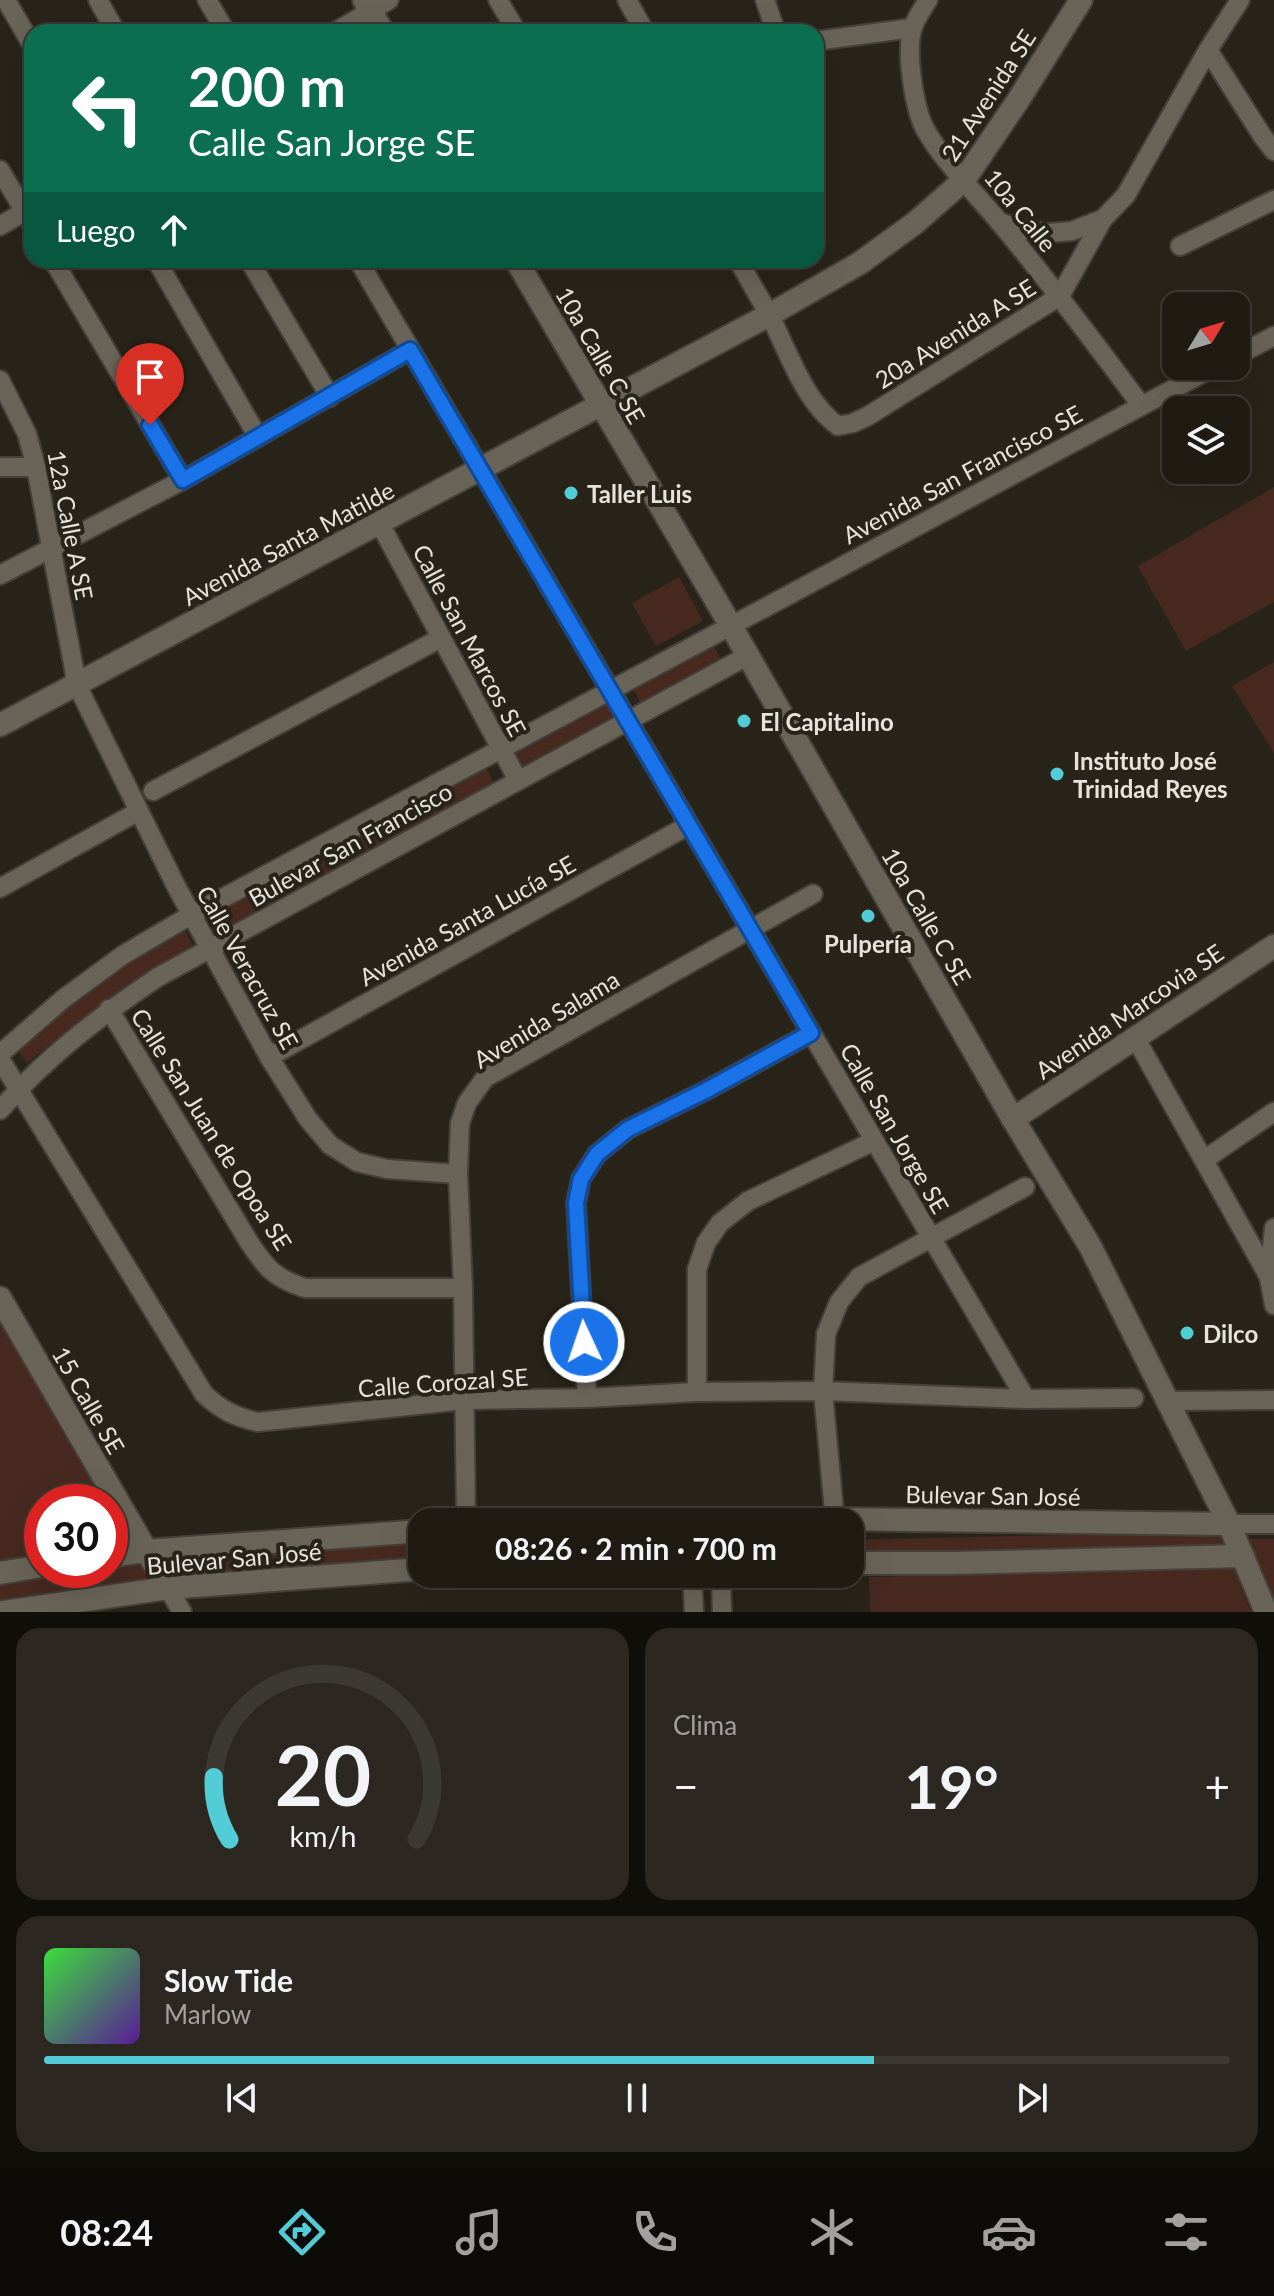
<!DOCTYPE html>
<html lang="es">
<head>
<meta charset="utf-8">
<style>
	body { margin:0; font-family:Lato,sans-serif; background:#2c2821; color:#f1f3f6; height:100vh; display:flex; flex-direction:column; font-size:30px; white-space:nowrap }
	* { box-sizing:border-box; margin:0 }
	p { font-size:26px; color:#a1a1a0 }
	.icon { flex:none; width:44px; height:44px; fill:none; stroke:currentColor; stroke-width:2; stroke-linecap:round; stroke-linejoin:round }
	.map { position:relative; height:1612px; overflow:hidden }
	.sheet { display:flex; flex-direction:column; gap:16px; padding:16px; background:#110f0a; flex:1 }
	.sheet>* { flex:none }
	.hud { position:absolute; left:24px; top:24px; width:800px; height:244px; border-radius:24px; box-shadow:0 8px 32px #0002,0 0 0 2px #3c3933; background:#0b6e4f; color:#fff; overflow:hidden }
	.needle { width:52px; rotate:52deg }
	.fabs { position:absolute; left:1162px; top:292px; display:grid; gap:16px }
	.fabs a { display:grid; place-items:center; width:88px; height:88px; border-radius:16px; background:#1f1b13; box-shadow:0 8px 32px #0002,0 0 0 2px #3c3933; font-size:40px }
	.speed { position:absolute; left:24px; top:1484px; display:flex; gap:16px; font-size:40px; font-weight:700; text-align:center }
	.speed>* { display:grid; place-content:center; width:104px; height:104px; border-radius:50%; background:#1f1b13; box-shadow:0 8px 32px #0002,0 0 0 2px #3c3933; line-height:1 }
	.speed .limit { border:12px solid #d22; background:#fff; color:#111 }
	.pin { position:absolute; display:grid; place-items:center; width:68px; height:68px; color:#fff; margin:-82px -34px; border-radius:50% 50% 50% 0; rotate:-45deg; box-shadow:0 0 8px #0007 }
	.pin .icon { rotate:45deg }
	.me { position:absolute; width:88px; margin:-44px; rotate:357deg; stroke-linejoin:round; filter:drop-shadow(0 0 6px #0008) }
	.turn { display:flex; align-items:center; gap:28px; height:168px; padding:0 32px; font-size:36px }
	.turn .icon { width:104px; height:104px; stroke-width:2.5 }
	.turn b { display:block; font-size:56px; line-height:68px }
	.then { display:flex; align-items:center; height:76px; padding:0 32px; background:#0003; gap:16px; font-size:30px }
	.big { font-size:60px; font-weight:700; line-height:1.1 }
	.sheet .widget { flex:1; display:flex; flex-direction:column; justify-content:center; gap:12px; min-width:0; padding:0 28px; border-radius:24px; background:#2c2821 }
	.sheet .dial { align-items:center; gap:0 }
	.dial svg { height:208px; overflow:visible; fill:none; stroke:#3c3933; stroke-width:7; stroke-linecap:round; text-anchor:middle }
	.dial text { fill:#f1f3f6; stroke:none }
	.song { display:flex; align-items:center; gap:24px }
	.cover { width:96px; height:96px; border-radius:12px; background:linear-gradient(135deg,hsl(120 70% 55%),hsl(270 70% 35%)) }
	.played { height:8px; border-radius:4px; background:linear-gradient(90deg,#52ccd6 70%,#3c3933 70%) }
	.keys { display:flex; justify-content:space-around; direction:ltr }
	.heat { display:flex; justify-content:space-between; align-items:center; font-size:44px; direction:ltr }
	.sheet .tiles { flex:1; display:grid; gap:16px; grid-template-columns:1fr 1fr }
	.widget:last-child { grid-column:span 2 }
	.trip { position:absolute; left:408px; top:1508px; width:456px; height:80px; border-radius:24px; background:#1f1b13; box-shadow:0 8px 32px #0002,0 0 0 2px #3c3933; font-weight:700; line-height:80px; text-align:center }
	.menu { display:flex; height:128px; justify-content:space-around; align-items:center; background:#0c0b08; color:#a1a1a0 }
	.menu .icon { width:56px; height:56px }
	.menu .current { color:#52ccd6 }
	.menu b { font-size:36px; color:#f1f3f6 }
	.map>svg:first-child { display:block }
	.green { fill:#47291f }
	.lines { fill:none; stroke-linecap:round; stroke-linejoin:round }
	.minor-casing { stroke:#454039; stroke-width:22 }
	.tertiary-casing { stroke:#454039; stroke-width:26 }
	.minor { stroke:#6a6458; stroke-width:18 }
	.tertiary { stroke:#6a6458; stroke-width:22 }
	.route-casing { stroke:#114b97; stroke-width:20 }
	.route { stroke:#1a73e8; stroke-width:14 }
	.poi-dot { fill:#52ccd6; stroke:#292419; stroke-width:3 }
	.labels { text-anchor:middle; dominant-baseline:central; stroke-width:8; stroke-linejoin:round; paint-order:stroke }
	.street-label { font-size:24px; fill:#e6e3dc; stroke:#292419 }
	.poi-label { font-size:24px; font-weight:bold; fill:#e6e3dc; stroke:#292419; text-anchor:start }
</style>
</head>
<body>
<div class="map">
<svg width="1274" height="1612" viewBox="0 0 1274 1612">
	<rect width="100%" height="100%" fill="#292419"/>
	<g class="green">
		<polygon points="1274,487 1274,602 1186,651 1138,566"/>
		<polygon points="679,577 703,621 656,646 632,603"/>
		<polygon points="714,646 723,663 642,706 633,689"/>
		<polygon points="1274,662 1274,753 1232,686"/>
		<polygon points="605,701 616,721 524,770 513,750"/>
		<polygon points="485,766 495,785 229,928 218,909"/>
		<polygon points="185,930 193,946 103,1003 27,1063 16,1048 92,987"/>
		<polygon points="0,1309 144,1556 110,1561 110,1502 42,1502 42,1570 0,1577"/>
		<polygon points="1232,1531 1243,1556 850,1565 850,1540"/>
		<polygon points="1243,1539 1274,1539 1274,1612"/>
		<polygon points="422,1541 422,1574 457,1574 214,1593 76,1612 0,1612 0,1578 78,1570 110,1570 110,1566 205,1555"/>
		<polygon points="1234,1568 1251,1612 870,1612 869,1577"/>
	</g>
	<g class="lines">
		<defs>
			<g id="minor">
				<polyline points="6,0 32,45"/>
				<polyline points="98,0 116,32"/>
				<polyline points="207,0 226,32"/>
				<polyline points="498,0 517,32"/>
				<polyline points="627,0 645,32"/>
				<polyline points="765,0 776,32"/>
				<path d="M928 0C923 8 916 18 913 27 905 50 914 108 925 129 943 162 982 200 1006 230 1053 287 1097 346 1141 405"/>
				<polyline points="335,32 389,0"/>
				<polyline points="816,41 912,28"/>
				<polyline points="1208,50 1263,137 1274,151"/>
				<polyline points="0,170 32,224"/>
				<polyline points="999,222 1025,230 1049,233 1072,231 1103,219 1126,195 1208,50 1240,0"/>
				<polyline points="0,226 32,207"/>
				<polyline points="1180,246 1274,200"/>
				<polyline points="53,260 183,480"/>
				<polyline points="156,260 258,437"/>
				<polyline points="249,260 330,397"/>
				<polyline points="358,260 1026,1399"/>
				<path d="M738 260C749 280 761 300 772 320 790 356 805 402 838 426L853 423 868 416 1060 296 1103 219"/>
				<polyline points="1236,356 1274,336"/>
				<polyline points="0,380 27,434 36,467 77,685 176,886 269,1057 308,1119 330,1145 357,1162 387,1169 458,1174"/>
				<polyline points="0,467 36,467"/>
				<polyline points="380,524 518,780"/>
				<polyline points="0,575 183,480 410,350"/>
				<polyline points="153,791 441,638"/>
				<polyline points="0,888 139,811"/>
				<path d="M109 1009 249 1242C266 1268 274 1278 305 1288H463"/>
				<polyline points="1136,1039 1269,1277"/>
				<polyline points="0,1054 63,999 123,955 191,915 1216,366"/>
				<polyline points="269,1057 689,825"/>
				<path d="M0 1059 204 1394C221 1410 235 1417 258 1422L464 1400 587 1398 697 1392 823 1391 1026 1399 1134 1398"/>
				<path d="M0 1110C46 1057 100 1016 158 977L747 656"/>
				<polyline points="1204,1160 1274,1112"/>
				<polyline points="1274,1228 1269,1277 1274,1305"/>
				<polyline points="697,1392 697,1269 706,1243 720,1223 748,1201 874,1141"/>
				<polyline points="587,1398 576,1203 581,1179 597,1154 628,1129 705,1091 811,1033"/>
				<polyline points="1167,1401 1274,1400"/>
				<polyline points="466,1522 463,1288 458,1174 460,1123 467,1103 485,1078 813,894"/>
				<polyline points="835,1522 823,1391 826,1334 839,1302 859,1277 1025,1187"/>
				<polyline points="1229,1524 1274,1524"/>
				<polyline points="692,1574 694,1612"/>
				<polyline points="721,1574 722,1612"/>
				<polyline points="168,1588 182,1612"/>
			</g>
			<g id="tertiary">
				<polyline points="364,0 383,32"/>
				<polyline points="516,260 731,626 1013,1119 1090,1246 1229,1524 1266,1612"/>
				<polyline points="0,725 769,315 860,263 915,223 964,180 1019,99 1081,0"/>
				<polyline points="1013,1119 1274,946"/>
				<polyline points="0,1298 168,1588"/>
				<polyline points="712,1522 834,1519 1229,1524"/>
				<polyline points="110,1556 146,1551 422,1531"/>
				<polyline points="850,1563 953,1563 1243,1556"/>
				<polyline points="0,1573 42,1566"/>
				<polyline points="4,1612 168,1588 422,1569"/>
			</g>
		</defs>
		<use href="#minor" class="minor-casing"/>
		<use href="#tertiary" class="tertiary-casing"/>
		<use href="#minor" class="minor"/>
		<use href="#tertiary" class="tertiary"/>
	</g>
	<g class="lines">
		<defs>
			<polyline id="route" points="150,425 183,480 410,350 811,1033 705,1091 628,1129 597,1154 581,1179 576,1203 584,1342"/>
		</defs>
		<use href="#route" class="route-casing"/>
		<use href="#route" class="route"/>
	</g>
	<g class="poi-dot">
		<circle cx="571" cy="493" r="8"/>
		<circle cx="744" cy="721" r="8"/>
		<circle cx="1057" cy="774" r="8"/>
		<circle cx="868" cy="916" r="8"/>
		<circle cx="1187" cy="1333" r="8"/>
	</g>
	<g class="labels">
		<g class="street-label">
			<text transform="translate(988 95) rotate(-57)">21 Avenida SE</text>
			<text transform="translate(1021 210) rotate(51)">10a Calle</text>
			<text transform="translate(955 333) rotate(-32)">20a Avenida A SE</text>
			<text transform="translate(601 355) rotate(60)">10a Calle C SE</text>
			<text transform="translate(962 474) rotate(-28)">Avenida San Francisco SE</text>
			<text transform="translate(71 525) rotate(79)">12a Calle A SE</text>
			<text transform="translate(288 543) rotate(-28)">Avenida Santa Matilde</text>
			<text transform="translate(470 640) rotate(62)">Calle San Marcos SE</text>
			<text transform="translate(350 844) rotate(-29)">Bulevar San Francisco</text>
			<text transform="translate(927 916) rotate(60)">10a Calle C SE</text>
			<text transform="translate(467 920) rotate(-29)">Avenida Santa Lucía SE</text>
			<text transform="translate(248 967) rotate(61)">Calle Veracruz SE</text>
			<text transform="translate(1129 1011) rotate(-34)">Avenida Marcovia SE</text>
			<text transform="translate(546 1019) rotate(-31)">Avenida Salama</text>
			<text transform="translate(895 1128) rotate(60)">Calle San Jorge SE</text>
			<text transform="translate(212 1129) rotate(58)">Calle San Juan de Opoa SE</text>
			<text transform="translate(443 1382) rotate(-4)">Calle Corozal SE</text>
			<text transform="translate(89 1400) rotate(60)">15 Calle SE</text>
			<text transform="translate(993 1495) rotate(1)">Bulevar San José</text>
			<text transform="translate(234 1558) rotate(-5)">Bulevar San José</text>
		</g>
		<g class="poi-label">
			<text x="587" y="493">Taller Luis</text>
			<text x="760" y="721">El Capitalino</text>
			<text x="1073" y="760">Instituto José<tspan x="1073" dy="28">Trinidad Reyes</tspan></text>
			<text x="868" y="943" text-anchor="middle">Pulpería</text>
			<text x="1203" y="1333">Dilco</text>
		</g>
	</g>
</svg>
<div class="fabs">
<a><svg class="needle" viewBox="-14 -14 28 28"><path d="M0-13l5 13h-10z" fill="#e53935"/><path d="M0 13l5-13h-10z" fill="#a1a1a0"/></svg></a>
<a><svg class="icon" aria-label="layers" viewBox="0 0 24 24"><path d="M12 4l9 5-9 5-9-5zM3 14l9 5 9-5"/></svg></a>
</div>
<div class="speed"><div class="limit">30</div></div>
<div class="pin" style="left:150px;top:425px;background:#d93025"><svg class="icon" aria-label="arrive" viewBox="0 0 24 24"><path d="M6 21V4h12l-3 4 3 4H6"/></svg></div>
<svg class="me" style="left:584px;top:1342px" viewBox="-20 -20 40 40"><circle r="17" fill="#1a73e8" stroke="#fff" stroke-width="3"/><path d="M0-11L8 9 0 5-8 9z" fill="#fff"/></svg>
<div class="trip">08:26 · 2 min · 700 m</div>
<div class="hud">
<div class="turn"><svg class="icon" aria-label="left" viewBox="0 0 24 24"><path d="M17 20v-9H6M10 6l-5 5 5 5"/></svg><div><b>200 m</b>Calle San Jorge SE</div></div>
<div class="then">Luego<svg class="icon" aria-label="ahead" viewBox="0 0 24 24"><path d="M12 20V5M6 11l6-6 6 6"/></svg></div>
</div>
</div>
<section class="sheet">
<div class="tiles">
<div class="widget dial"><svg viewBox="0 0 100 80">
<path d="M14 69A42 42 0 1 1 86 69"/>
<path d="M14 69A42 42 0 0 1 8 45" stroke="#52ccd6"/>
<text x="50" y="56" font-size="32" font-weight="700">20</text>
<text x="50" y="72" font-size="11">km/h</text>
</svg></div>
<div class="widget"><p>Clima</p>
<div class="heat"><a>−</a><b class="big">19°</b><a>+</a></div>
</div>
<div class="widget">
<div class="song"><i class="cover"></i><div><b>Slow Tide</b><p>Marlow</p></div></div>
<div class="played"></div>
<div class="keys"><svg class="icon" aria-label="previous" viewBox="0 0 24 24"><path d="M18 5L8 12l10 7zM5 5v14"/></svg><svg class="icon" aria-label="pause" viewBox="0 0 24 24"><path d="M8 5v14M16 5v14"/></svg><svg class="icon" aria-label="next" viewBox="0 0 24 24"><path d="M6 5l10 7-10 7zM19 5v14"/></svg></div>
</div>
</div>
</section>
<nav class="menu">
<b>08:24</b>
<svg class="icon current" aria-label="directions" viewBox="0 0 24 24"><path d="M12 3l9 9-9 9-9-9zM9 14v-3h6M13 9l2 2-2 2"/></svg>
<svg class="icon" aria-label="music" viewBox="0 0 24 24"><path d="M9 18V5l10-2v13"/><circle cx="6" cy="18" r="3"/><circle cx="16" cy="16" r="3"/></svg>
<svg class="icon" aria-label="phone" viewBox="0 0 24 24"><path d="M5 4h4l2 5-3 2q2 4 5 5l2-3 5 2v4C11 20 4 13 5 4z"/></svg>
<svg class="icon" aria-label="climate" viewBox="0 0 24 24"><path d="M12 3v18M4 7l16 10M4 17L20 7"/></svg>
<svg class="icon" aria-label="car" viewBox="0 0 24 24"><path d="M5 17H2v-5l4-1 3-4h7l3 4 3 1v5h-3M9 17h6M6 11h13"/><circle cx="7" cy="17" r="2"/><circle cx="17" cy="17" r="2"/></svg>
<svg class="icon" aria-label="filters" viewBox="0 0 24 24"><path d="M4 7h16M4 17h16"/><circle cx="9" cy="7" r="2"/><circle cx="15" cy="17" r="2"/></svg>
</nav>
</body>
</html>
